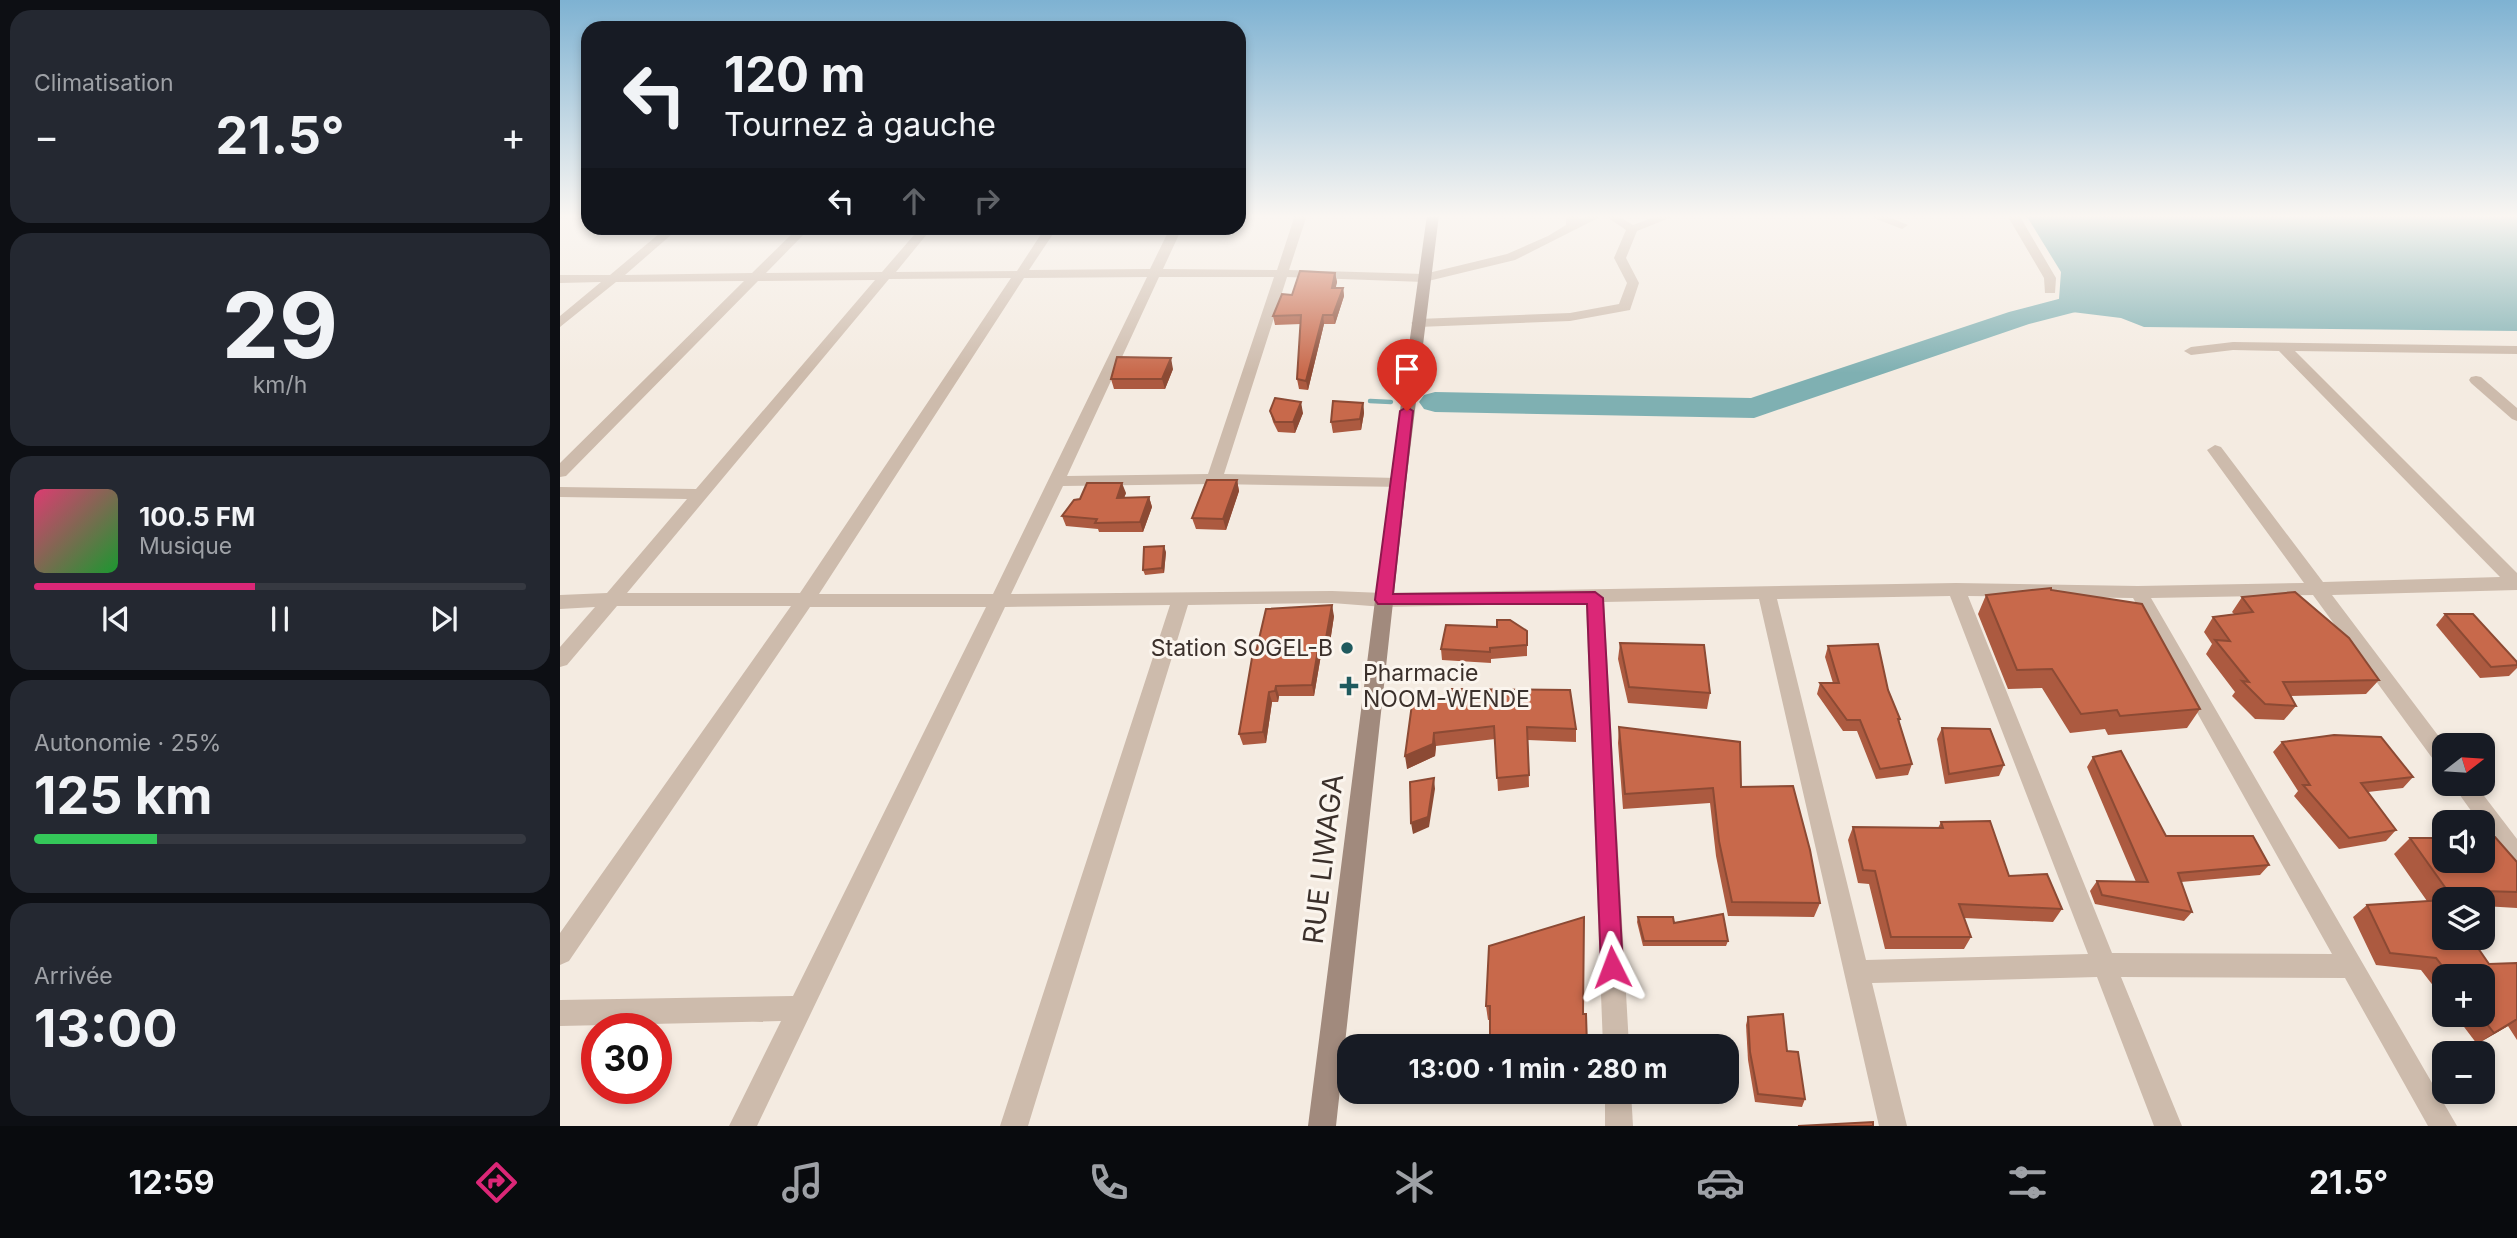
<!DOCTYPE html>
<html lang="fr">
<head>
<meta charset="utf-8">
<style>
	body { margin:0; font-family:Inter,sans-serif; background:#242831; color:#f1f3f6; height:100vh; display:flex; flex-direction:column; font-size:26px; white-space:nowrap }
	* { box-sizing:border-box; margin:0 }
	p { font-size:23px; color:#9ea1a6 }
	.icon { flex:none; width:38px; height:38px; fill:none; stroke:currentColor; stroke-width:2; stroke-linecap:round; stroke-linejoin:round }
	.map { position:relative; flex:1; overflow:hidden }
	.panel { display:flex; flex-direction:column; gap:10px; padding:10px; background:#0d0f14; width:560px }
	.panel>* { flex:none }
	.guide { position:absolute; left:21px; top:21px; width:665px; height:214px; border-radius:21px; box-shadow:0 4px 10px #0003; background:#171b24; color:#f1f3f6; overflow:hidden }
	.needle { width:46px; rotate:73deg }
	.buttons { position:absolute; left:1872px; top:733px; display:grid; gap:14px }
	.buttons a { display:grid; place-items:center; width:63px; height:63px; border-radius:14px; background:#171b24; box-shadow:0 4px 10px #0003; font-size:35px }
	.speed { position:absolute; left:21px; top:1013px; display:flex; gap:14px; font-size:35px; font-weight:700; text-align:center }
	.speed>* { display:grid; place-content:center; width:91px; height:91px; border-radius:50%; background:#171b24; box-shadow:0 4px 10px #0003; line-height:1 }
	.speed .limit { border:10px solid #d22; background:#fff; color:#111 }
	.pin { position:absolute; display:grid; place-items:center; width:60px; height:60px; color:#fff; margin:-72px -30px; border-radius:50% 50% 50% 0; rotate:-45deg; box-shadow:0 0 7px #0007 }
	.pin .icon { rotate:45deg }
	.me { position:absolute; width:77px; margin:-38px; rotate:357deg; stroke-linejoin:round; filter:drop-shadow(0 0 5px #0008) }
	.turn { display:flex; align-items:center; gap:24px; height:147px; padding:0 28px; font-size:32px }
	.turn .icon { width:91px; height:91px; stroke-width:2.5 }
	.turn b { display:block; font-size:49px; line-height:60px }
	.lanes { display:flex; align-items:center; height:66px; padding:0 28px; background:#0003; justify-content:center; gap:35px; direction:ltr }
	.lanes .off { opacity:.35 }
	.big { font-size:52px; font-weight:700; line-height:1.1 }
	.panel .tile { flex:1; display:flex; flex-direction:column; justify-content:center; gap:10px; min-width:0; padding:0 24px; border-radius:21px; background:#242831 }
	.panel .dial { align-items:center; gap:0 }
	.dial b { font-size:91px; line-height:1 }
	.song { display:flex; align-items:center; gap:21px }
	.cover { width:84px; height:84px; border-radius:10px; background:linear-gradient(135deg,hsl(340 70% 55%),hsl(130 70% 35%)) }
	.played { height:7px; border-radius:4px; background:linear-gradient(90deg,#db2777 45%,#363941 45%) }
	.keys { display:flex; justify-content:space-around; direction:ltr }
	.heat { display:flex; justify-content:space-between; align-items:center; font-size:38px; direction:ltr }
	.charge { height:10px; border-radius:5px; background:linear-gradient(90deg,#34c759 25%,#363941 0) }
	.trip { position:absolute; left:777px; top:1034px; width:402px; height:70px; border-radius:21px; background:#171b24; box-shadow:0 4px 10px #0003; font-weight:700; line-height:70px; text-align:center }
	.dock { display:flex; height:112px; justify-content:space-around; align-items:center; background:#090b0e; color:#9ea1a6 }
	.dock .icon { width:49px; height:49px }
	.dock .active { color:#db2777 }
	.dock b { font-size:32px; color:#f1f3f6 }
	main { display:flex; flex:1; min-height:0 }
	.map>svg:first-child { display:block }
	.water { fill:#7fb0b2 }
	.lines { fill:none; stroke-linecap:round; stroke-linejoin:round }
	.stream { stroke:#7fb0b2; stroke-width:4.5 }
	.river { fill:#7fb0b2; fill-rule:evenodd }
	.street { fill:#cdbbac; fill-rule:evenodd }
	.secondary { fill:#a18a7d; fill-rule:evenodd }
	.wall { fill:#ac5a40 }
	.shaded-wall { fill:#8c4a34 }
	.building { fill:#c8694b; stroke:#8c4a34; stroke-width:2 }
	.route { fill:#db2777; stroke:#8e194d; stroke-width:2 }
	.poi-dot { fill:#1f5a5e; stroke:#fbf5ee; stroke-width:2.5 }
	.labels { text-anchor:middle; dominant-baseline:central; stroke-width:6; stroke-linejoin:round; paint-order:stroke }
	.poi-label { font-size:23px; fill:#3b302b; stroke:#fbf5ee; text-anchor:end }
	.near-street-label { font-size:28px; fill:#3b302b; stroke:#fbf5ee }
</style>
</head>
<body>
<main>
<section class="panel">
<div class="tile"><p>Climatisation</p>
<div class="heat"><a>−</a><b class="big">21.5°</b><a>+</a></div>
</div>
<div class="tile dial"><b>29</b><p>km/h</p></div>
<div class="tile">
<div class="song"><i class="cover"></i><div><b>100.5 FM</b><p>Musique</p></div></div>
<div class="played"></div>
<div class="keys"><svg class="icon" aria-label="previous" viewBox="0 0 24 24"><path d="M18 5L8 12l10 7zM5 5v14"/></svg><svg class="icon" aria-label="pause" viewBox="0 0 24 24"><path d="M8 5v14M16 5v14"/></svg><svg class="icon" aria-label="next" viewBox="0 0 24 24"><path d="M6 5l10 7-10 7zM19 5v14"/></svg></div>
</div>
<div class="tile"><p>Autonomie · 25%</p><b class="big">125 km</b><div class="charge"></div></div>
<div class="tile"><p>Arrivée</p><b class="big">13:00</b></div>
</section>
<div class="map">
<svg width="1957" height="1126" viewBox="0 0 1957 1126">
	<rect width="100%" height="100%" fill="#f4ebe1"/>
	<polygon class="water" points="1466,215 1957,215 1957,331 1584,327 1561,318 1504,311 1492,303 1499,299 1501,272"/>
	<g class="lines">
		<polyline class="stream" points="810,401 831,402"/>
		<polygon class="river" points="1548,286 1558,289 1562,295 1558,301 1469,324 1194,418 875,412 864,409 859,402 864,395 875,392 1191,398 1449,312"/>
		<g class="street">
			<polygon points="0,215 8,215 0,219"/>
			<path d="M735 215H747L729 270 864 274 947 254 988 236 1006 225V215H1018V219C1038 211 1055 213 1073 225L1100 215H1117L1077 231 1066 258 1079 283 1070 310 1010 321 858 327 851 323 858 319 1010 313 1059 304 1067 283 1054 258 1066 230 1044 215 955 260 864 282 727 277 664 474 838 478 846 483 844 487 654 484 503 486 451 594 772 591 824 593 1396 583 1578 586 1744 583 1647 450 1655 445 1661 447 1763 582 1940 577 1719 351 1673 350 1631 355 1624 351 1631 347 1673 342 1957 346V354L1735 351 1957 573V590L1772 595 1886 746 1885 769 1878 766 1753 595 1591 598 1897 1126H1868L1785 978 1561 977 1622 1126H1594L1537 977 1312 983 1347 1126H1319L1199 599 1044 602 1069 1046H1043L1026 603 824 607 772 603 628 605 468 1126H440L610 605 445 607 197 1126H169L221 1021 0 1026V1000L233 996 426 607H250L9 961 0 965V933L231 606H57L7 665 0 667V647L35 607 0 609V595L47 593 127 499 0 497V487L136 489 315 280 198 281 6 476 0 477V463L184 281 56 282 0 327V316L41 282 0 283V275H50L106 228H119L65 275 192 273 238 228H250L206 273 322 272 360 228H372L336 272 457 271 485 228H497L469 270 590 269 610 228H622L603 269 717 270ZM587 277 433 594H259L464 278ZM599 277H714L648 474 507 476ZM451 278 240 593H67L329 279ZM1390 596 1528 954 1306 960 1217 599ZM1408 596 1573 598 1772 954 1552 953Z"/>
			<polygon points="1306,215 1324,215 1348,225 1342,229"/>
			<polygon points="1447,215 1459,215 1496,278 1495,293 1485,293 1484,278"/>
			<polygon points="1916,376 1921,377 1957,408 1957,421 1952,419 1911,383 1909,380 1911,377"/>
			<polygon points="1892,784 1915,784 1957,839 1957,866 1949,863 1923,828 1923,822 1919,822"/>
			<polygon points="1045,1092 1071,1092 1073,1126 1045,1126"/>
		</g>
		<polygon class="secondary" points="867,215 879,215 846,483 776,1126 748,1126 830,483"/>
	</g>
	<g class="wall">
		<polygon points="775,273 777,282 775,288 783,288 784,296 775,324 764,324 748,390 739,389 737,379 741,324 715,325 713,316 732,295"/>
		<polygon points="613,369 605,389 554,389 551,379"/>
		<polygon points="803,403 804,413 801,430 773,433 771,422"/>
		<polygon points="710,411 743,413 735,433 718,432 713,422"/>
		<polygon points="677,480 679,491 666,530 636,529 632,518"/>
		<polygon points="566,493 564,498 589,497 592,507 583,532 539,532 538,529 506,526 502,516"/>
		<polygon points="606,552 604,573 585,575 583,570"/>
		<polygon points="1491,590 1640,709 1627,728 1548,735 1545,729 1510,733 1482,688 1448,689 1418,614 1426,595"/>
		<polygon points="1682,597 1819,680 1806,694 1731,696 1736,706 1724,720 1695,719 1672,696 1675,692 1646,654 1652,644 1644,632 1653,617 1674,614 1672,612"/>
		<polygon points="1885,614 1957,662 1957,668 1949,676 1920,678 1876,625"/>
		<polygon points="774,616 769,649 762,649 754,696 719,696 718,702 712,702 706,743 683,745 679,734 696,652"/>
		<polygon points="967,631 967,656 931,659 931,663 882,660 881,649"/>
		<polygon points="1060,643 1150,693 1147,709 1068,703 1058,659"/>
		<polygon points="1268,646 1328,690 1340,719 1339,722 1352,764 1348,775 1316,779 1297,731 1283,731 1257,694 1260,683 1273,683 1265,657"/>
		<polygon points="852,704 1016,729 1016,742 968,740 969,787 938,791 935,739 876,746 875,756 847,769"/>
		<polygon points="1059,727 1181,787 1260,903 1254,917 1168,916 1156,856 1150,803 1063,809 1058,743"/>
		<polygon points="1382,728 1444,765 1439,776 1385,784 1377,739"/>
		<polygon points="1722,742 1853,777 1843,788 1808,792 1836,830 1826,841 1779,849 1734,796 1738,791 1713,752"/>
		<polygon points="1533,757 1606,836 1709,865 1700,875 1621,882 1632,912 1624,921 1535,904 1530,891 1537,881 1576,882 1527,767"/>
		<polygon points="1381,822 1449,876 1502,909 1493,922 1404,918 1411,937 1404,949 1325,949 1309,884 1298,883 1288,840 1293,827 1378,828"/>
		<polygon points="1850,838 1957,862 1957,908 1923,906 1923,900 1885,900 1885,938 1929,964 1957,963 1957,1040 1948,1026 1917,1044 1895,1015 1923,1015 1923,976 1885,976 1885,1001 1861,970 1816,965 1793,917 1807,905 1867,901 1834,854"/>
		<polygon points="1078,917 1168,941 1166,946 1083,946 1077,922"/>
		<polygon points="926,1006 1023,1014 928,1020"/>
		<polygon points="1188,1017 1227,1051 1245,1099 1242,1107 1195,1102 1188,1060 1186,1025"/>
		<polygon points="931,1092 1027,1092 1027,1103 931,1093"/>
	</g>
	<g class="shaded-wall">
		<polygon points="775,273 777,282 774,297 772,288"/>
		<polygon points="783,288 784,296 775,324 773,315"/>
		<polygon points="763,315 764,324 748,390 746,381"/>
		<polygon points="611,358 613,369 605,389 602,379"/>
		<polygon points="741,402 743,413 735,433 733,422"/>
		<polygon points="803,403 804,413 801,430 800,419"/>
		<polygon points="677,480 679,491 666,530 663,519"/>
		<polygon points="562,483 566,493 560,508 557,498"/>
		<polygon points="589,497 592,507 583,532 580,522"/>
		<polygon points="604,546 606,552 604,573 602,568"/>
		<polygon points="772,605 774,616 769,649 766,638"/>
		<polygon points="760,638 762,649 754,696 752,685"/>
		<polygon points="716,686 719,696 718,702 715,691"/>
		<polygon points="709,692 712,702 706,743 703,732"/>
		<polygon points="874,733 876,746 875,756 847,769 845,756"/>
		<polygon points="874,778 875,789 869,827 853,834 851,823"/>
		<polygon points="1957,1020 1948,1026 1917,1044 1934,1033"/>
	</g>
	<g class="building">
		<polygon points="740,271 775,273 772,288 783,288 773,315 763,315 746,381 737,379 741,315 713,316 722,294 732,295"/>
		<polygon points="557,357 611,358 602,379 551,379"/>
		<polygon points="715,398 741,402 733,422 715,422 710,411"/>
		<polygon points="773,401 803,403 800,419 771,422"/>
		<polygon points="647,480 677,480 663,519 632,518"/>
		<polygon points="527,483 562,483 557,498 589,497 580,522 535,523 537,519 502,516 514,500 520,499"/>
		<polygon points="604,546 602,568 583,570 584,547"/>
		<polygon points="1491,588 1491,590 1582,604 1640,709 1560,716 1557,710 1521,714 1492,669 1457,670 1426,595"/>
		<polygon points="1735,592 1789,638 1819,680 1723,682 1736,706 1705,704 1682,681 1689,682 1655,640 1670,641 1653,617 1693,612 1682,597"/>
		<polygon points="772,605 766,638 760,638 752,685 716,686 715,691 709,692 703,732 679,734 693,652 696,652 706,609"/>
		<polygon points="1885,614 1913,614 1957,662 1957,665 1931,667"/>
		<polygon points="937,620 950,620 967,631 967,645 930,648 930,652 881,649 886,625 937,627"/>
		<polygon points="1060,643 1144,645 1150,693 1069,687"/>
		<polygon points="1318,644 1328,690 1340,719 1338,719 1352,764 1320,769 1300,720 1287,720 1260,683 1279,683 1268,646"/>
		<polygon points="891,689 1010,690 1016,729 967,727 969,775 937,778 934,726 874,733 873,744 845,756 852,704 890,697"/>
		<polygon points="1059,727 1180,742 1181,787 1233,786 1250,850 1260,903 1172,902 1159,841 1153,788 1065,794"/>
		<polygon points="1382,728 1430,729 1444,765 1389,774"/>
		<polygon points="1774,735 1821,737 1853,777 1801,783 1836,830 1789,838 1743,785 1750,785 1722,742"/>
		<polygon points="1561,751 1606,836 1693,836 1709,865 1618,873 1632,912 1542,895 1537,881 1588,882 1533,757"/>
		<polygon points="874,778 868,817 851,823 850,782"/>
		<polygon points="1430,821 1449,876 1487,874 1502,909 1399,904 1411,937 1331,937 1315,871 1303,870 1293,827 1383,828 1381,822"/>
		<polygon points="1923,837 1935,837 1957,862 1957,892 1887,890 1850,838 1885,838 1885,861 1923,861"/>
		<polygon points="1884,900 1885,901 1885,938 1911,938 1929,964 1957,963 1957,1019 1934,1033 1920,1015 1923,1015 1923,976 1890,976 1876,958 1830,953 1807,905"/>
		<polygon points="1163,914 1168,941 1084,941 1078,917 1113,917 1114,923"/>
		<polygon points="1024,917 1023,1014 1026,1014 1027,1046 930,1046 930,1006 926,1006 929,946"/>
		<polygon points="1223,1014 1227,1051 1238,1052 1245,1099 1198,1094 1190,1052 1188,1017"/>
		<polygon points="1313,1122 1313,1126 1238,1126"/>
	</g>
	<linearGradient id="sky" x2="0" y2="1"><stop stop-color="#7eb2d2"/><stop offset="0.58" stop-color="#faf6f2"/><stop offset="1" stop-color="#faf6f2" stop-opacity="0"/></linearGradient>
	<rect width="1957" height="373" fill="url(#sky)"/>
	<polygon class="route" points="847,407 853,411 833,594 1035,592 1043,598 1063,967 1060,975 1052,978 1044,975 1041,967 1027,604 818,604 815,600 840,411"/>
	<g class="poi-dot">
		<circle cx="787" cy="648" r="7"/>
		<path d="M785.5 675.5h7v7h7v7h-7v7h-7v-7h-7v-7h7z"/>
	</g>
	<g class="labels">
		<g class="poi-label">
			<text x="773" y="648">Station SOGEL-B</text>
			<text x="803" y="673" text-anchor="start">Pharmacie<tspan x="803" dy="26">NOOM-WENDE</tspan></text>
		</g>
		<g class="near-street-label">
			<text transform="translate(763 859) rotate(-83)">RUE LIWAGA</text>
		</g>
	</g>
</svg>
<div class="buttons">
<a><svg class="needle" viewBox="-14 -14 28 28"><path d="M0-13l5 13h-10z" fill="#e53935"/><path d="M0 13l5-13h-10z" fill="#9ea1a6"/></svg></a>
<a><svg class="icon" aria-label="sound" viewBox="0 0 24 24"><path d="M4 9h4l5-4v14l-5-4H4zM17 9q2 3 0 6"/></svg></a>
<a><svg class="icon" aria-label="layers" viewBox="0 0 24 24"><path d="M12 4l9 5-9 5-9-5zM3 14l9 5 9-5"/></svg></a>
<a>+</a>
<a>−</a>
</div>
<div class="speed"><div class="limit">30</div></div>
<div class="pin" style="left:847px;top:411px;background:#d93025"><svg class="icon" aria-label="arrive" viewBox="0 0 24 24"><path d="M6 21V4h12l-3 4 3 4H6"/></svg></div>
<svg class="me" style="left:1052px;top:967px" viewBox="-20 -20 40 40"><path d="M0-17L14 15 0 8-14 15z" fill="#db2777" stroke="#fff" stroke-width="4"/></svg>
<div class="trip">13:00 · 1 min · 280 m</div>
<div class="guide">
<div class="turn"><svg class="icon" aria-label="left" viewBox="0 0 24 24"><path d="M17 20v-9H6M10 6l-5 5 5 5"/></svg><div><b>120 m</b>Tournez à gauche</div></div>
<div class="lanes"><svg class="icon" aria-label="left" viewBox="0 0 24 24"><path d="M17 20v-9H6M10 6l-5 5 5 5"/></svg><svg class="icon off" aria-label="ahead" viewBox="0 0 24 24"><path d="M12 20V5M6 11l6-6 6 6"/></svg><svg class="icon off" aria-label="right" viewBox="0 0 24 24"><path d="M7 20v-9h11M14 6l5 5-5 5"/></svg></div>
</div>
</div>
</main>
<nav class="dock">
<b>12:59</b>
<svg class="icon active" aria-label="directions" viewBox="0 0 24 24"><path d="M12 3l9 9-9 9-9-9zM9 14v-3h6M13 9l2 2-2 2"/></svg>
<svg class="icon" aria-label="music" viewBox="0 0 24 24"><path d="M9 18V5l10-2v13"/><circle cx="6" cy="18" r="3"/><circle cx="16" cy="16" r="3"/></svg>
<svg class="icon" aria-label="phone" viewBox="0 0 24 24"><path d="M5 4h4l2 5-3 2q2 4 5 5l2-3 5 2v4C11 20 4 13 5 4z"/></svg>
<svg class="icon" aria-label="climate" viewBox="0 0 24 24"><path d="M12 3v18M4 7l16 10M4 17L20 7"/></svg>
<svg class="icon" aria-label="car" viewBox="0 0 24 24"><path d="M5 17H2v-5l4-1 3-4h7l3 4 3 1v5h-3M9 17h6M6 11h13"/><circle cx="7" cy="17" r="2"/><circle cx="17" cy="17" r="2"/></svg>
<svg class="icon" aria-label="filters" viewBox="0 0 24 24"><path d="M4 7h16M4 17h16"/><circle cx="9" cy="7" r="2"/><circle cx="15" cy="17" r="2"/></svg>
<b>21.5°</b>
</nav>
</body>
</html>
